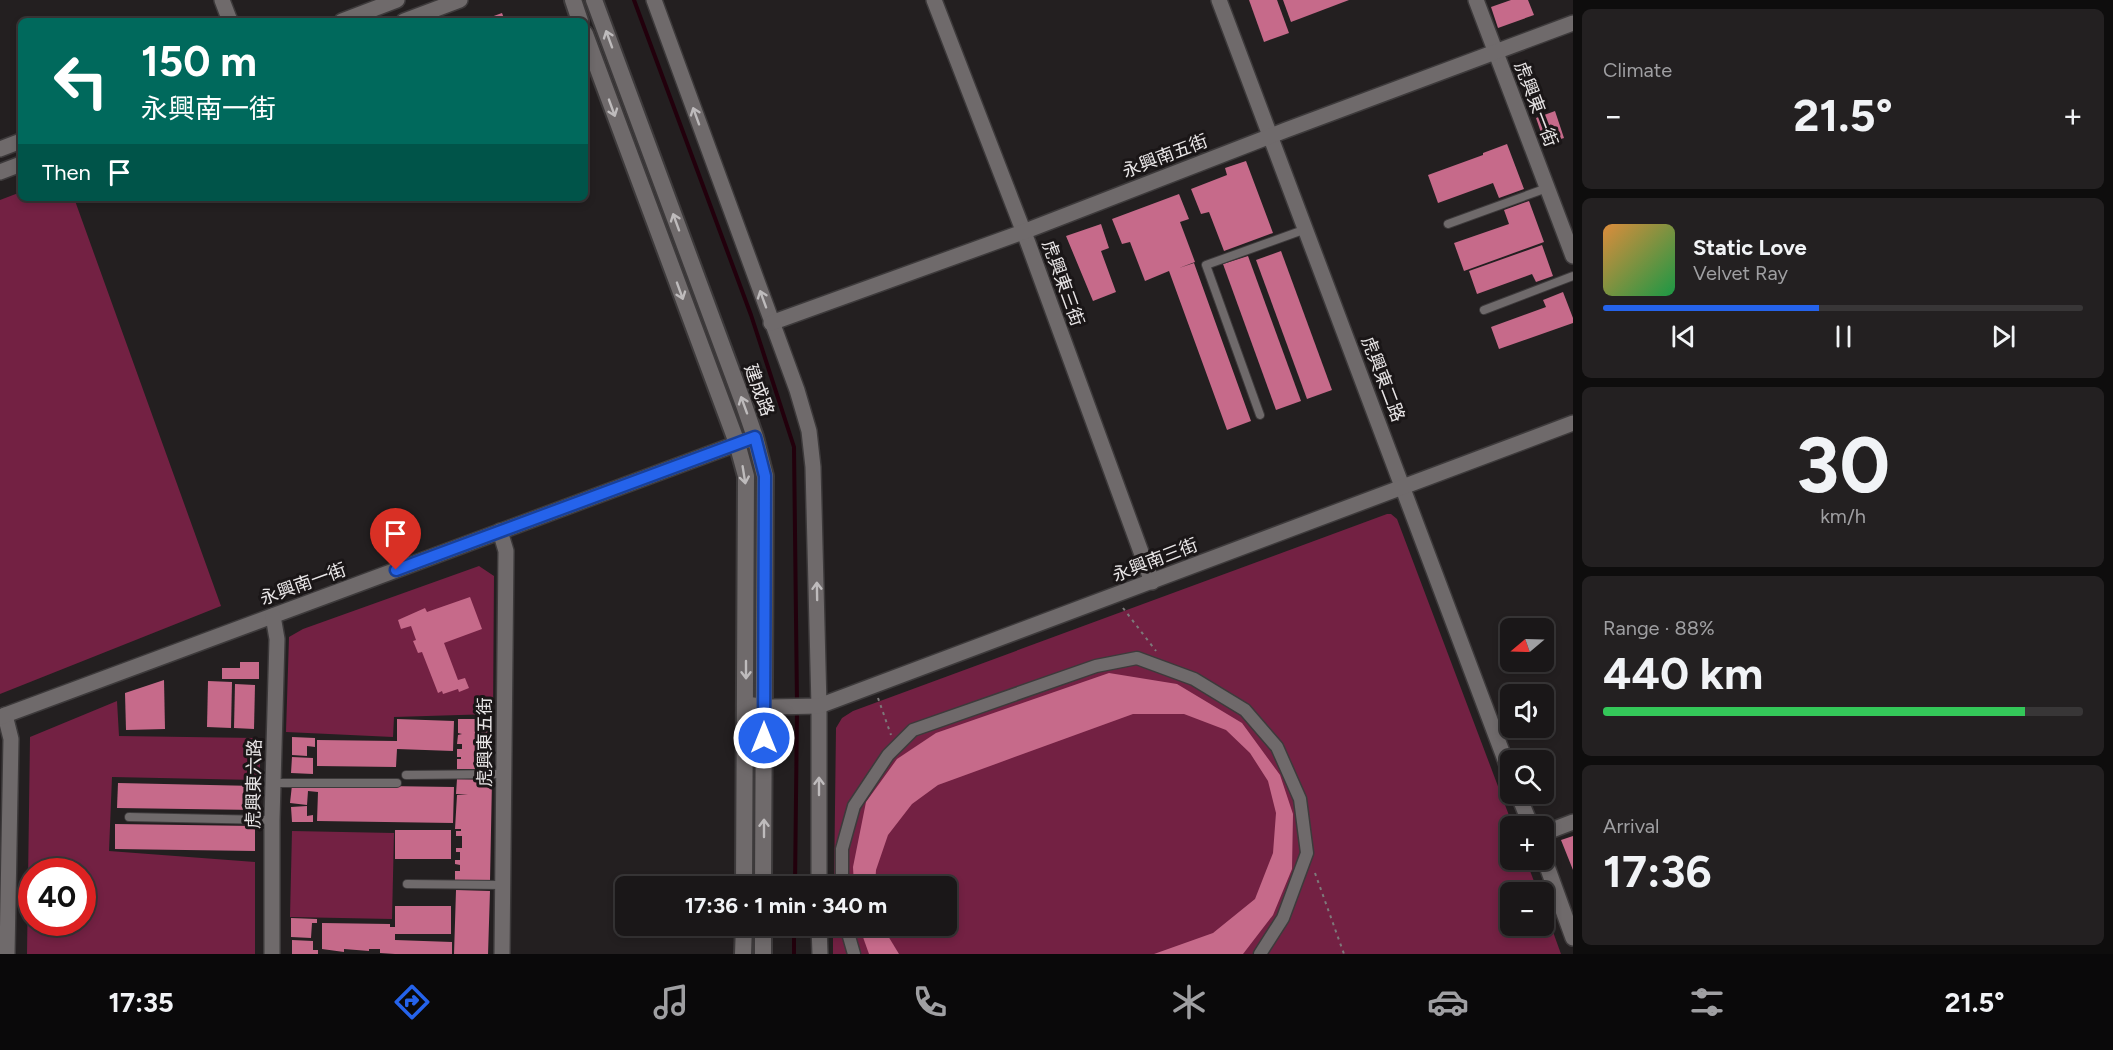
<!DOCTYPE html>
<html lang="en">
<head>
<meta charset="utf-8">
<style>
	body { margin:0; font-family:Figtree,"Noto Sans TC",sans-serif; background:#232021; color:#f1f3f6; height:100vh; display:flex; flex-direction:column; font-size:22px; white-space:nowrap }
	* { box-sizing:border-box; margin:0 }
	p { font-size:20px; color:#9f9fa2 }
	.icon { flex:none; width:33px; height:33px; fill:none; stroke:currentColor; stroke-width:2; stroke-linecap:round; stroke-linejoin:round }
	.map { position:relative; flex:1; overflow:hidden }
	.side { display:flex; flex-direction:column; gap:9px; padding:9px; background:#0e0d0d; width:540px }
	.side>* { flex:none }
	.top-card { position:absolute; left:18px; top:18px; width:570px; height:183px; border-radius:9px; box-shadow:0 3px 9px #0003,0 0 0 2px #383637; background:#00695c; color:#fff; overflow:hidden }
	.needle { width:39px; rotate:251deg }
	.tools { position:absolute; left:1500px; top:618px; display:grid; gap:12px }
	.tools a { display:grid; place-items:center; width:54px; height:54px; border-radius:9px; background:#1a1718; box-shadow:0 3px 9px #0003,0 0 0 2px #383637; font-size:30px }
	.speed { position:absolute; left:18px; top:858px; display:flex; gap:12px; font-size:30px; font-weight:700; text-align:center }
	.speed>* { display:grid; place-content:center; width:78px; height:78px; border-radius:50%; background:#1a1718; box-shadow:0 3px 9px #0003,0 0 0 2px #383637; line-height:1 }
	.speed .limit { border:9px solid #d22; background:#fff; color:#111 }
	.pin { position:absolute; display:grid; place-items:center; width:51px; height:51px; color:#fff; margin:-62px -26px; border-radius:50% 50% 50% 0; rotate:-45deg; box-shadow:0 0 6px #0007 }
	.pin .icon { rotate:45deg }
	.me { position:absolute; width:66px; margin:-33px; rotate:0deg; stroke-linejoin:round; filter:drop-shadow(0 0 4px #0008) }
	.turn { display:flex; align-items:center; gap:21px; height:126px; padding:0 24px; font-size:27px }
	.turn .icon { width:78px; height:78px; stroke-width:2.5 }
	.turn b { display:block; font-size:42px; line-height:51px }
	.then { display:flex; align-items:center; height:57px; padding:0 24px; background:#0003; gap:12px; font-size:22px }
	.big { font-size:45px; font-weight:700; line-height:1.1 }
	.side .tile { flex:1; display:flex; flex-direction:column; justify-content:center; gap:9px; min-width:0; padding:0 21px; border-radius:9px; background:#232021 }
	.side .dial { align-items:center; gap:0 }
	.dial b { font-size:78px; line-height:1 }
	.song { display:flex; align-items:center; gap:18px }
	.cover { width:72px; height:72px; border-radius:9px; background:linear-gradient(135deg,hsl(30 70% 55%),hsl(140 70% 35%)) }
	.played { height:6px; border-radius:3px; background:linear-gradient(90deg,#2563eb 45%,#383637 45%) }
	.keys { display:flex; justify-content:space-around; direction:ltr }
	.heat { display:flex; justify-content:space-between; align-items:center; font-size:33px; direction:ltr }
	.charge { height:9px; border-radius:4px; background:linear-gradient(90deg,#34c759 88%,#383637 0) }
	.trip { position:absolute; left:615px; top:876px; width:342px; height:60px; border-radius:9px; background:#1a1718; box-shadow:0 3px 9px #0003,0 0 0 2px #383637; font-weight:700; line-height:60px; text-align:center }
	.dock { display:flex; height:96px; justify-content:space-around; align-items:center; background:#0a090a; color:#9f9fa2 }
	.dock .icon { width:42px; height:42px }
	.dock .active { color:#2563eb }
	.dock b { font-size:27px; color:#f1f3f6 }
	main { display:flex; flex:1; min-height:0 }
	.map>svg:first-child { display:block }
	.green { fill:#732143; fill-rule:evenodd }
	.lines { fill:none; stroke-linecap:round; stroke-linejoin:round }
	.stream { stroke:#22000c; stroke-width:4 }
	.building { fill:#c66a8a }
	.service-casing { stroke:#3d3a3b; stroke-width:10 }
	.pedestrian-casing { stroke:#3d3a3b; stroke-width:15 }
	.minor-casing { stroke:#3d3a3b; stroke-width:18 }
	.tertiary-casing { stroke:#3d3a3b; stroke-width:20 }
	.path { stroke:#7d797a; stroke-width:2; stroke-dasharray:3 4.5; stroke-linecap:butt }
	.service { stroke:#6f6a6b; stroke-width:8 }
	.pedestrian { stroke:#6f6a6b; stroke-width:12 }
	.minor { stroke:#6f6a6b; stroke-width:15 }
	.tertiary { stroke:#6f6a6b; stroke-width:16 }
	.oneway { stroke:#bebbbc }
	.route-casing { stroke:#184099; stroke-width:15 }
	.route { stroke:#2563eb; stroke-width:10 }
	.labels { text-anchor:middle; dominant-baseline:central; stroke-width:6; stroke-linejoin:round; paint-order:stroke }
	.street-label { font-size:18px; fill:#e9e6e7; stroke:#1a1617 }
</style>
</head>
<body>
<main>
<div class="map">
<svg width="1573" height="954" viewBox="0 0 1573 954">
	<rect width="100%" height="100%" fill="#231f20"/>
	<g class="green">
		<polygon points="21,192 21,198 74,198 221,606 0,694 0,200"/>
		<polygon points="1387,514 1391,514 1397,519 1513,826 1510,826 1510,860 1526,860 1538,892 1510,892 1510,926 1544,926 1544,907 1561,954 833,954 833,926 946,926 946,886 834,886 836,728 842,718 853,711"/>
		<polygon points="479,566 494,576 493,714 394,717 393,737 286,732 289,637 303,629"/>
		<path d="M117 701 119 736 260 738V780L112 777 109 851 255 862V954H27L30 737ZM32 872H82V922H32Z"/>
		<polygon points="292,831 394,833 392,919 290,917"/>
	</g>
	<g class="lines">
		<g class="stream">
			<polyline points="634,0 751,315 794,447 797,703"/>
			<polyline points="795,886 797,710"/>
			<polyline points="794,954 794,926"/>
		</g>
	</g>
	<g class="building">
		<polygon points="1249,0 1277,0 1289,33 1264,42"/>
		<polygon points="1283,0 1349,0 1291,22"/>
		<polygon points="1511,0 1528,0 1534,15 1498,28 1491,7"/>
		<polygon points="502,13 505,21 480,21"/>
		<polygon points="1555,111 1564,138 1545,144 1536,118"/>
		<polygon points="1507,144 1524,189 1499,198 1493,183 1438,203 1428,175 1483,155 1483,153"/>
		<polygon points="1246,161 1273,233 1224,251 1209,212 1201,214 1191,189 1227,175 1225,168"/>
		<polygon points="1179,194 1189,219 1180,222 1195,262 1179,268 1194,263 1251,421 1227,430 1169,271 1145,281 1130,242 1122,244 1112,219"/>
		<polygon points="1529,201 1544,242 1464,271 1454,243 1509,224 1504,210"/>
		<polygon points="1101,224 1109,248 1101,251 1116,292 1093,301 1066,236"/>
		<polygon points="1542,245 1553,276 1536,282 1532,274 1477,294 1469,271"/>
		<polygon points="1281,251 1332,390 1307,399 1256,260"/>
		<polygon points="1248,256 1301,401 1276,410 1223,264"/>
		<polygon points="1563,292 1573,318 1573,323 1499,349 1491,327 1546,307 1543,300"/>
		<polygon points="470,597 482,629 444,643 458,680 465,678 469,688 459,692 458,689 443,694 442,691 438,693 422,652 418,653 413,641 416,640 411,626 401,629 398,620 425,608 427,612"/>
		<polygon points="240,662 259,662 259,679 222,679 222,668 240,668"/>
		<polygon points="1109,673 1177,684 1242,723 1280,775 1293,814 1292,869 1273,915 1243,954 1154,954 1213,933 1255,899 1273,853 1276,813 1268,781 1250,753 1226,730 1184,714 1133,714 938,785 912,804 888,835 876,870 875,886 854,886 853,867 866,802 897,759 936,733"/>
		<polygon points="164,680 165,729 126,730 125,693"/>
		<polygon points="208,681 232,682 231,728 207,727"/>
		<polygon points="235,684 255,685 254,729 234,728"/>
		<polygon points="397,719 454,721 453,751 397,749 396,767 317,766 317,740 397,741"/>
		<polygon points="458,719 491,719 491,769 457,769 457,759 461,759 461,757 457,757 457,749 462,749 462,744 457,744 458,735 462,734 458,733"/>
		<polygon points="292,737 315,738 315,747 307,746 307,756 292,755"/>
		<polygon points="292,757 313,758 313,774 291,773"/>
		<polygon points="457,779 492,780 490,881 455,880 455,871 460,871 460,865 455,864 455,860 460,860 460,852 456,852 456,848 462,848 462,836 456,836 456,831 461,831 461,829 455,829 457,795 468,794 456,794"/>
		<polygon points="118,783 257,786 257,810 117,808"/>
		<polygon points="292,785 318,787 318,785 454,787 453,823 317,821 318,792 308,791 307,805 290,803"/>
		<polygon points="307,806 307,816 313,815 313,822 292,822 291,807"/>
		<polygon points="115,824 255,826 255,851 115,849"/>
		<rect x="395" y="830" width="56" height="29"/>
		<polygon points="1573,836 1573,870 1561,840"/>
		<polygon points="456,890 490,891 488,954 454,954"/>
		<polygon points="395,906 451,906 451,934 395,934 395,940 452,942 452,954 395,954 380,953 380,949 369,949 369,951 344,949 344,952 322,949 322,923 390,924 390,927 395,927"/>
		<polygon points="291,918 317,919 317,923 312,923 311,938 291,937"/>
		<polygon points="859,926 882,926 899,954 869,954"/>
		<polygon points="292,940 313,941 313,950 318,950 318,954 292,954"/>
	</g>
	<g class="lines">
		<defs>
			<g id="service">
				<polyline points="1448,224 1547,188"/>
				<polyline points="1484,310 1573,276"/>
				<polyline points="1260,415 1206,265 1306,229"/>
				<polyline points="406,775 505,774"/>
				<polyline points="273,783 397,783"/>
				<polyline points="129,817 272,820"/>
				<polyline points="407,884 503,885"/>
			</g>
			<g id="pedestrian">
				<polyline points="842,886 842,849 854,806 888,755 913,730 1096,666 1137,658 1194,679 1245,710 1277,747 1300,799 1307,853 1283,918 1260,954"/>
				<polyline points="846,926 854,954"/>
			</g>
			<g id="minor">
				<polyline points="222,0 230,21"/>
				<polyline points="654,0 797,390 809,431 813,467 819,706 819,886"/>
				<polyline points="934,0 1028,243 1152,582"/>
				<polyline points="1219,0 1510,773"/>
				<polyline points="1476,0 1573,256"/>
				<polyline points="342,21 397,0"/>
				<polyline points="404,21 460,0"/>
				<polyline points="0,149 21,141"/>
				<polyline points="0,172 21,164"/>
				<polyline points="771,323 1023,232 1286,130 1573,23"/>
				<polyline points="500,531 506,551 502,954"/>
				<polyline points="745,704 771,707 819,706 1573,423"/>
				<polyline points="5,715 11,739 7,954"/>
				<polyline points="0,717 755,437"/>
				<polyline points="1518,794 1531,826"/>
				<polyline points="1544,833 1573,822"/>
				<polyline points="1544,858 1573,938"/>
				<polyline points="819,926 820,954"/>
				<polyline points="272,954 272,820 277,639 273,616"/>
			</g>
			<g id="tertiary">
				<polyline points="573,0 580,21"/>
				<polyline points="594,0 744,405 755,437 765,476 763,886"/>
				<polyline points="585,34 737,443 746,476 744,886"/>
				<polyline points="743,954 744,926"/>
				<polyline points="763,954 763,926"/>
			</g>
		</defs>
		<use href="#service" class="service-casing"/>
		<use href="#pedestrian" class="pedestrian-casing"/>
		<use href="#minor" class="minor-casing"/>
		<use href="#tertiary" class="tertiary-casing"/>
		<g class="path">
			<polyline points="1123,608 1156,651"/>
			<polyline points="878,698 891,735"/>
			<polyline points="1315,873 1344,954"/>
		</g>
		<use href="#service" class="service"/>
		<use href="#pedestrian" class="pedestrian"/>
		<use href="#minor" class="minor"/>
		<use href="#tertiary" class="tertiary"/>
	</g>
	<defs><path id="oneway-shaft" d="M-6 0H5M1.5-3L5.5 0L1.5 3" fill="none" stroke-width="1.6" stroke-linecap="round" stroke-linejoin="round" transform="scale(1.5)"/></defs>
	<g class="oneway">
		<use href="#oneway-shaft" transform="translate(609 39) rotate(-110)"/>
		<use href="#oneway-shaft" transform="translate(612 108) rotate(70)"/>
		<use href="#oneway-shaft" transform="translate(696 116) rotate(-110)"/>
		<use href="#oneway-shaft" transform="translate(676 222) rotate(-110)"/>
		<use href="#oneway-shaft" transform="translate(680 291) rotate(70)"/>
		<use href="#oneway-shaft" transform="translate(763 299) rotate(-110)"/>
		<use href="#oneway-shaft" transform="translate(744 405) rotate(-110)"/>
		<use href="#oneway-shaft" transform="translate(744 475) rotate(81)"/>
		<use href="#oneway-shaft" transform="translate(817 591) rotate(-91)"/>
		<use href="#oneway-shaft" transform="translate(746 670) rotate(90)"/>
		<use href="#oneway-shaft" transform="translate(819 786) rotate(-90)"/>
		<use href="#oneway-shaft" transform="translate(764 828) rotate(-90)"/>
	</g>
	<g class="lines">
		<defs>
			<polyline id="route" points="396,570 755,437 765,476 764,738"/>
		</defs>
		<use href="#route" class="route-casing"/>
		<use href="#route" class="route"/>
	</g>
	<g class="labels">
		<g class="street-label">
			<text transform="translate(1536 104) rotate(69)">虎興東一街</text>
			<text transform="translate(1165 156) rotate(-21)">永興南五街</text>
			<text transform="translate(1063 283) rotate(70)">虎興東三街</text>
			<text transform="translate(1383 379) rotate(69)">虎興東二路</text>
			<text transform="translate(759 390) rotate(70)">建成路</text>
			<text transform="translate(1155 560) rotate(-21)">永興南三街</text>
			<text transform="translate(303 584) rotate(-20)">永興南一街</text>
			<text transform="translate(485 742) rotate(-90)">虎興東五街</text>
			<text transform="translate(254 784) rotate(-89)">虎興東六路</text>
		</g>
	</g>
</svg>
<div class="tools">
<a><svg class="needle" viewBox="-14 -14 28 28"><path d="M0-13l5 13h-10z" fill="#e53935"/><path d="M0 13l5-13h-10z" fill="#9f9fa2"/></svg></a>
<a><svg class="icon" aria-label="sound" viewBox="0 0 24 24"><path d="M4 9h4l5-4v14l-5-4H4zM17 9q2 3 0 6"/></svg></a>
<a><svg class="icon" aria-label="search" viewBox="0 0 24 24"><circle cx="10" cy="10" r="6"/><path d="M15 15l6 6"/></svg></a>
<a>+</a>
<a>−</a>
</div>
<div class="speed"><div class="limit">40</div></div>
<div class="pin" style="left:396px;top:570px;background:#d93025"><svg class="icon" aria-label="arrive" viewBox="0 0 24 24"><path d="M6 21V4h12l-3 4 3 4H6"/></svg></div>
<svg class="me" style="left:764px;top:738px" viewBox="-20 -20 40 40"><circle r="17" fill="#2563eb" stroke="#fff" stroke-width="3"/><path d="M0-11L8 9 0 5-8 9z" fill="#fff"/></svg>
<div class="trip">17:36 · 1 min · 340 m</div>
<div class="top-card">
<div class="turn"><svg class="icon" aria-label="left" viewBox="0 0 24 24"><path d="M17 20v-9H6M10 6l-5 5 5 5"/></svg><div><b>150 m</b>永興南一街</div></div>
<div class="then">Then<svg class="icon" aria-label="arrive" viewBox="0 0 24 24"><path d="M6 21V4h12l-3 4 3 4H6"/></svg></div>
</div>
</div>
<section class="side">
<div class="tile"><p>Climate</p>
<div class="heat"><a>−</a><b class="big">21.5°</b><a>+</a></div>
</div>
<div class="tile">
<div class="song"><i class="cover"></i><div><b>Static Love</b><p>Velvet Ray</p></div></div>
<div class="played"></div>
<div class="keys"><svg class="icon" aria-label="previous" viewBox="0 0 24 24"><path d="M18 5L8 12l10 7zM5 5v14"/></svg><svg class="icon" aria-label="pause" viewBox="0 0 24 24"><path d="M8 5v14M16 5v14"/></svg><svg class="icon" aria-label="next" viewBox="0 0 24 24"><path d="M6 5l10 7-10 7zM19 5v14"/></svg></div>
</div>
<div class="tile dial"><b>30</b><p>km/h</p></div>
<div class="tile"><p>Range · 88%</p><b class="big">440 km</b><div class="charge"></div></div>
<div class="tile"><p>Arrival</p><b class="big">17:36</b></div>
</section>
</main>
<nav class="dock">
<b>17:35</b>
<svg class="icon active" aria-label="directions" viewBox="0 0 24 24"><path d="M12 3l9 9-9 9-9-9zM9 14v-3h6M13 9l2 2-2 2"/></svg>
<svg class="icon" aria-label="music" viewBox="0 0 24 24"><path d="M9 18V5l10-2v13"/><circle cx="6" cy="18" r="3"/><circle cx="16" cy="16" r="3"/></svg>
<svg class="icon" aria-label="phone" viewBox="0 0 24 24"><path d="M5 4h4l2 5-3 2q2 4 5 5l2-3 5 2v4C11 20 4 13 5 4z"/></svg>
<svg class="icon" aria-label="climate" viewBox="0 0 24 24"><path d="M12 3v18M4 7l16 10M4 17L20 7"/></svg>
<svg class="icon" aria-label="car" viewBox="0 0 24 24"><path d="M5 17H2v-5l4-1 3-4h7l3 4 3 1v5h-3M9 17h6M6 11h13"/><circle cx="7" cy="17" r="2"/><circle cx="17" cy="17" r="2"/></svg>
<svg class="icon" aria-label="filters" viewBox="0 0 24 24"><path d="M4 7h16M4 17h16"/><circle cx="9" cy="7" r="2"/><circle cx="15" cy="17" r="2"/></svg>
<b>21.5°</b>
</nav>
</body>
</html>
